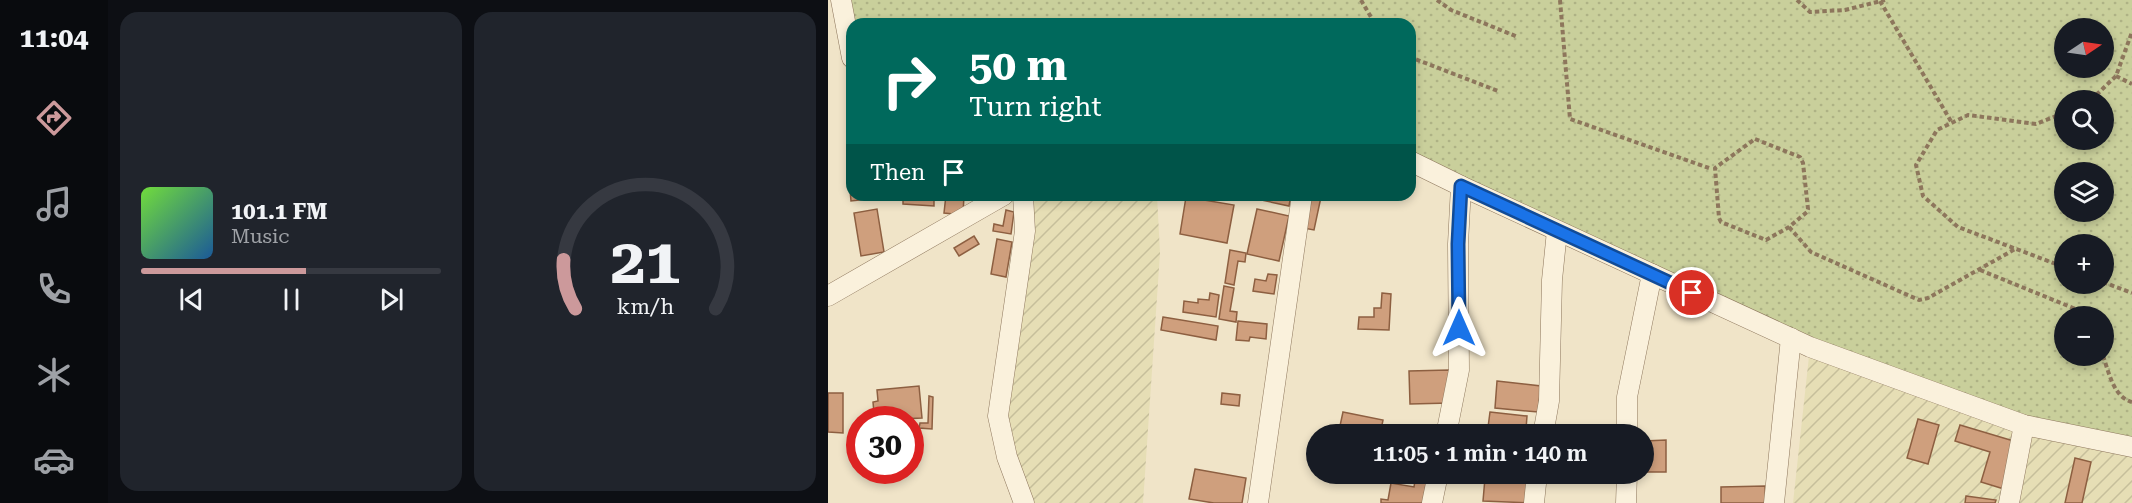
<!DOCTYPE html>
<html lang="en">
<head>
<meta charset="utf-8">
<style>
	body { margin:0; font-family:"Roboto Serif",serif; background:#20242c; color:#f1f3f6; height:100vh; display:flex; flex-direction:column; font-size:22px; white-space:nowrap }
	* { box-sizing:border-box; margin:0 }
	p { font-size:20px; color:#9ea1a6 }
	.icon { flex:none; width:33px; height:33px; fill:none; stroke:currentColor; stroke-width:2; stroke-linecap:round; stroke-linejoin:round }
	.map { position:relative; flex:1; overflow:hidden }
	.sheet { display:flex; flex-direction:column; gap:12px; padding:12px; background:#0d0f14; width:720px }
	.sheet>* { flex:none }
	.top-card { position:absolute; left:18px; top:18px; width:570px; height:183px; border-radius:18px; box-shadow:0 3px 9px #0003; background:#00695c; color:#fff; overflow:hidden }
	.needle { width:39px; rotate:77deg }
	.controls { position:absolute; left:1226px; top:18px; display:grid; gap:12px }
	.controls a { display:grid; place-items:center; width:60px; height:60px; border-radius:50%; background:#171b24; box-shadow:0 3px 9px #0003; font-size:30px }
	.speed { position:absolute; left:18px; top:406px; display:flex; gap:12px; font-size:30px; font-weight:700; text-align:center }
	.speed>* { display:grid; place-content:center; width:78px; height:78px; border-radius:50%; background:#171b24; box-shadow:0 3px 9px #0003; line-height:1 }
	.speed .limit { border:9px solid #d22; background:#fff; color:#111 }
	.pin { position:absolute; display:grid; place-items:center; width:51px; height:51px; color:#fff; margin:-26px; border:3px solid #fff; border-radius:50%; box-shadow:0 2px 6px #0007 }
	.me { position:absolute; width:66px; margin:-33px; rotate:0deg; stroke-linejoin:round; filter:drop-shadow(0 0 4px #0008) }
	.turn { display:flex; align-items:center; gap:21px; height:126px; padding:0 24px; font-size:27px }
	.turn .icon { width:78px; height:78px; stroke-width:2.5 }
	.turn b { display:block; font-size:42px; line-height:51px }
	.then { display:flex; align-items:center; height:57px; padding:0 24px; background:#0003; gap:12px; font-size:22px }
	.sheet .tile { flex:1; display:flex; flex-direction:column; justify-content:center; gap:9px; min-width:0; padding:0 21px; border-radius:18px; background:#20242c }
	.sheet .dial { align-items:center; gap:0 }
	.dial svg { height:156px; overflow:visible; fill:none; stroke:#363941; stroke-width:7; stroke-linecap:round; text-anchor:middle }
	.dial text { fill:#f1f3f6; stroke:none }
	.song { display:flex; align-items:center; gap:18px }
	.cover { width:72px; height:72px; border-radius:9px; background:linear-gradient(135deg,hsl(100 70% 55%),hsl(210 70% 35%)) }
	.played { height:6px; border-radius:3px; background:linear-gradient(90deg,#cc999b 55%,#363941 55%) }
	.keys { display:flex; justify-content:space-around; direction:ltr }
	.sheet .tiles { flex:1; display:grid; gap:12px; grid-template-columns:repeat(2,1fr) }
	.trip { position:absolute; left:478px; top:424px; width:348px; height:60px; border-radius:30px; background:#171b24; box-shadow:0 3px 9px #0003; font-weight:600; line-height:60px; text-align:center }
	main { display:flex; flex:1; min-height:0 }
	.tab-bar { display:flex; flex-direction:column; width:108px; justify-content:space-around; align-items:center; background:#090b0e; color:#9ea1a6 }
	.tab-bar .icon { width:42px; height:42px }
	.tab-bar .on { color:#cc999b }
	.tab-bar b { font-size:27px; color:#f1f3f6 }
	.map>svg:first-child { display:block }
	.farmland { fill:url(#farmland-furrows) }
	.grass { fill:url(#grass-dots); fill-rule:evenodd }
	.building { fill:#cf9f7d; stroke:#8d5f41; stroke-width:1.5 }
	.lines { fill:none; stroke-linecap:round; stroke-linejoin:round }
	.minor-casing { stroke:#8d765c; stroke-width:21 }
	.path { stroke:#8d765c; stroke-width:4; stroke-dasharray:4.5 3; stroke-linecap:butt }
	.minor { stroke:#faf1dc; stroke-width:20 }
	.route-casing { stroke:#114b97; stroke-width:15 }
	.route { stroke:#1a73e8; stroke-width:10 }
</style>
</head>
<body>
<main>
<nav class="tab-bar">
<b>11:04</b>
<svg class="icon on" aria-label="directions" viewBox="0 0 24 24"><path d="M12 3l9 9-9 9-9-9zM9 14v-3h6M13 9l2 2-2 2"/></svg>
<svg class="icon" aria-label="music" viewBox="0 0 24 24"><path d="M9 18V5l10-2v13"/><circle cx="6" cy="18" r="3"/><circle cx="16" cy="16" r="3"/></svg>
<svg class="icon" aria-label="phone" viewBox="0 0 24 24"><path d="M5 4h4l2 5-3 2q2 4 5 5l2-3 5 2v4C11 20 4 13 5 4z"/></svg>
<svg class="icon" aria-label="climate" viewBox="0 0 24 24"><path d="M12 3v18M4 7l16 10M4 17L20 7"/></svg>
<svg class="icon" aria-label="car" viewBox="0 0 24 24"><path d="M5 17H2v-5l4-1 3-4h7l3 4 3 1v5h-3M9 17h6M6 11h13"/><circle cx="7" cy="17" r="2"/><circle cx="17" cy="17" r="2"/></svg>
</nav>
<section class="sheet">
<div class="tiles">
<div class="tile">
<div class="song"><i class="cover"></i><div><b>101.1 FM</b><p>Music</p></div></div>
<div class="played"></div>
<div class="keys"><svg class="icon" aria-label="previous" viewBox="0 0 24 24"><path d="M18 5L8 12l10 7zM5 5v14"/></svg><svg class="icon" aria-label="pause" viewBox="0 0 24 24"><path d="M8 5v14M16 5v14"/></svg><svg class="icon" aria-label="next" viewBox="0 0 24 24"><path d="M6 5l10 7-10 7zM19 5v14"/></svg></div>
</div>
<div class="tile dial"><svg viewBox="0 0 100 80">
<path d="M14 69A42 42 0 1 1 86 69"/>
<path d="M14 69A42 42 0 0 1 8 44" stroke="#cc999b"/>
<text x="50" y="56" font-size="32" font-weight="700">21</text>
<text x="50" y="72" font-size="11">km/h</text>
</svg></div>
</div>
</section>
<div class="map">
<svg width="1304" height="503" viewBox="0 0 1304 503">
	<defs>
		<pattern id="farmland-furrows" width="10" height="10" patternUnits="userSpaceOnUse" patternTransform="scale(1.5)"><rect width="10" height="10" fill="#e6deb5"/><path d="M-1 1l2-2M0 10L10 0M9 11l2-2" fill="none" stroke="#c6bf9b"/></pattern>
		<pattern id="grass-dots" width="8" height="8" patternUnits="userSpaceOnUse" patternTransform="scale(1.5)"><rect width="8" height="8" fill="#c9cf9b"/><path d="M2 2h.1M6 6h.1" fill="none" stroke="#aeb285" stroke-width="1.8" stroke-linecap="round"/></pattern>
	</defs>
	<rect width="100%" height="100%" fill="#f0e4c8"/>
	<g class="farmland">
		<polygon points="195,195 329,195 332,253 315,503 196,503 170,416"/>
		<polygon points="982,347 1304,447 1304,503 965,503"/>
	</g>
	<path class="grass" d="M13 0H1304V447L1196 425 982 347 582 161V24H24ZM1236 28H1275V68H1236ZM1236 100H1275V140H1236ZM1236 172H1275V212H1236ZM1236 244H1275V284H1236ZM1236 316H1275V356H1236Z"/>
	<g class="building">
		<polygon points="21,179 24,179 24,195 58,195 58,197 23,201"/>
		<polygon points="75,195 106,195 106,206 75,204"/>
		<polygon points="118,195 136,195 135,215 116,213"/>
		<polygon points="420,195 463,195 461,206 419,197"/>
		<polygon points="482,195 493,197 486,230 475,228"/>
		<polygon points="358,197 406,205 399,243 352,234"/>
		<polygon points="49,209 56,252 33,256 26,213"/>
		<polygon points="429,209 461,216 451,261 419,254"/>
		<polygon points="178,210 186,212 183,234 165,231 166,224 175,226"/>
		<polygon points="146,236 151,244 131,256 126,248"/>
		<polygon points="169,239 184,242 178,277 163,274"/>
		<polygon points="402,250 418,253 417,262 410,261 406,285 397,283"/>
		<polygon points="440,274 449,275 446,294 425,291 427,279 438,281"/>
		<polygon points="396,286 406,288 402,311 409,312 408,322 391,319"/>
		<polygon points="382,293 391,295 388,317 355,312 356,301 370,303 370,299 381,300"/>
		<polygon points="554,293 563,294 561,330 530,329 531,317 546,317 546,308 553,308"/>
		<polygon points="335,317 390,326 388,340 333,330"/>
		<polygon points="410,321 439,324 438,339 422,337 421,341 408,340"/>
		<polygon points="621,370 622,403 582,404 581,371"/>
		<polygon points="669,381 713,386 710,412 667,408"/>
		<polygon points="91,386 94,418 51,420 51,413 46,413 45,402 50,401 49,390"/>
		<polygon points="0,393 15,393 15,433 0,432"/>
		<polygon points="394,393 412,395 411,406 393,404"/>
		<polygon points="101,396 105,397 104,429 91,428 92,423 100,423"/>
		<polygon points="515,412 555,420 552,435 510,435"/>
		<polygon points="662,412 699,416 698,429 694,429 693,435 659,435"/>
		<polygon points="1090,419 1111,425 1100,464 1079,458"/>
		<polygon points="1132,425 1189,442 1176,489 1153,482 1162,452 1127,441"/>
		<polygon points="838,440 838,472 816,472 816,441"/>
		<polygon points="1247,458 1263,462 1254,503 1237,503"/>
		<polygon points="367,469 418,478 414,503 386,503 361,499"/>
		<polygon points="588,474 603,477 599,503 553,503 553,499 560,500 563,483 586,487"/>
		<polygon points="657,478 706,483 704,503 655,501"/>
		<polygon points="937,486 938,503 893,503 893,487"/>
		<polygon points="1138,496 1168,500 1167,503 1137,503"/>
	</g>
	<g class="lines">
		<defs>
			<g id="minor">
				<polyline points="13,0 24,58"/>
				<polyline points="582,161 633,186 982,347 1196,425 1304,447"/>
				<polyline points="195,195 197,231 170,416 179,457 196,503"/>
				<polyline points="0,296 176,195"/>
				<polyline points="618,435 631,370 630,244 633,186"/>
				<polyline points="715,435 721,401 724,280 729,231"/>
				<polyline points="799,435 799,397 824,274"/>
				<polyline points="430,503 474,195"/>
				<polyline points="604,503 610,474"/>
				<polyline points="706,503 709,474"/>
				<polyline points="798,503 799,474"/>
				<polyline points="946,503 963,338"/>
				<polyline points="1181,503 1196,425"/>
			</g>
		</defs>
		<use href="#minor" class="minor-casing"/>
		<g class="path">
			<polyline points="533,0 547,24"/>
			<polyline points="609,0 623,10 690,37"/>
			<polyline points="732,0 742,119 881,168"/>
			<polyline points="969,0 982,12 1017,10 1057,0"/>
			<polyline points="1052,1 1124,123"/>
			<polyline points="582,55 587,59 670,91"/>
			<polyline points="1288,76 1304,84"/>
			<polyline points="1263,100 1288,76 1304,32"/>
			<polyline points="1236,113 1208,124 1140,115 1109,130 1088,165 1095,196 1130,227 1236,267"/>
			<polygon points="927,139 972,157 975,163 980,209 979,212 961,227 938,240 893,222 891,218 887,168"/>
			<polyline points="961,227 983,252 1091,300 1100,298 1189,248"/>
			<polyline points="1152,270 1250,310 1259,316"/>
			<polyline points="1275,282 1304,293"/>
			<path d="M1275 356C1281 372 1285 397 1304 402"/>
		</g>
		<use href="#minor" class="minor"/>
	</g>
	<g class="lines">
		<defs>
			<polyline id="route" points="631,328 630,244 633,186 864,293"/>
		</defs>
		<use href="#route" class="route-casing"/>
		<use href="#route" class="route"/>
	</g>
</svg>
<div class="controls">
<a><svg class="needle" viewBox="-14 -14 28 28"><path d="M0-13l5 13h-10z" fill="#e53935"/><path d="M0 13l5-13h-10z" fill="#9ea1a6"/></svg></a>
<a><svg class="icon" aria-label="search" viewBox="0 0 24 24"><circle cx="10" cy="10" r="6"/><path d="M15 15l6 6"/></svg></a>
<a><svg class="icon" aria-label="layers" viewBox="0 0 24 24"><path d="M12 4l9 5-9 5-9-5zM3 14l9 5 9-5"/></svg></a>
<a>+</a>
<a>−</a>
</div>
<div class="speed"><div class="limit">30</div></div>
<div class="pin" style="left:864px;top:293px;background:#d93025"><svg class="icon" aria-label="arrive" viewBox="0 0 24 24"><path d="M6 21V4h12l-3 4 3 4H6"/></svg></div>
<svg class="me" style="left:631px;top:328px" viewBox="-20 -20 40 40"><path d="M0-17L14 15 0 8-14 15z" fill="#1a73e8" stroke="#fff" stroke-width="4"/></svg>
<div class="trip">11:05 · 1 min · 140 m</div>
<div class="top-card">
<div class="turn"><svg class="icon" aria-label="right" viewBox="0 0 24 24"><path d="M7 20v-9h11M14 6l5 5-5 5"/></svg><div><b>50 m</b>Turn right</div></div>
<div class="then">Then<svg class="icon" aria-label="arrive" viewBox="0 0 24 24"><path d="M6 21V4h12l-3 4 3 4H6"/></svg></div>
</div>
</div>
</main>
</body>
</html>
